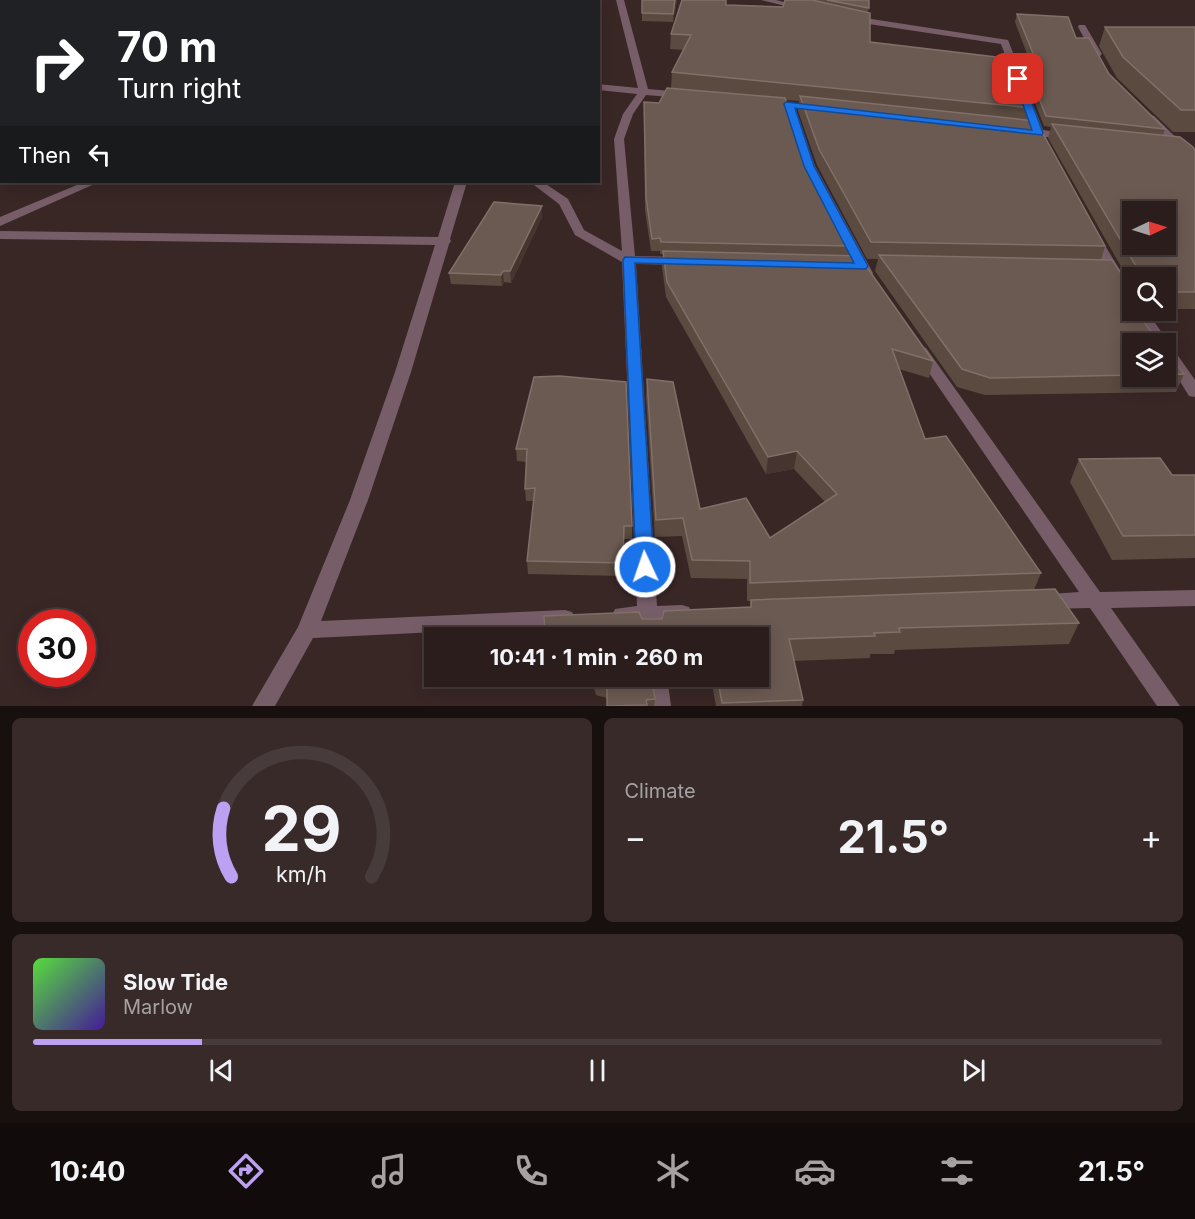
<!DOCTYPE html>
<html lang="en">
<head>
<meta charset="utf-8">
<style>
	body { margin:0; font-family:Inter,sans-serif; background:#372a29; color:#f1f3f6; height:100vh; display:flex; flex-direction:column; font-size:22px; white-space:nowrap }
	* { box-sizing:border-box; margin:0 }
	p { font-size:20px; color:#a6a2a3 }
	.icon { flex:none; width:33px; height:33px; fill:none; stroke:currentColor; stroke-width:2; stroke-linecap:round; stroke-linejoin:round }
	.map { position:relative; height:706px; overflow:hidden }
	.sheet { display:flex; flex-direction:column; gap:12px; padding:12px; background:#18100f; flex:1 }
	.sheet>* { flex:none }
	.guide { position:absolute; left:0px; top:0px; width:600px; height:183px; box-shadow:0 3px 15px #0003,0 0 0 2px #473b3b; background:#202124; color:#fff; overflow:hidden }
	.needle { width:39px; rotate:86deg }
	.controls { position:absolute; left:1122px; top:201px; display:grid; gap:12px }
	.controls a { display:grid; place-items:center; width:54px; height:54px; border-radius:0px; background:#2b1d1c; box-shadow:0 3px 15px #0003,0 0 0 2px #473b3b; font-size:30px }
	.speed { position:absolute; left:18px; top:609px; display:flex; gap:12px; font-size:30px; font-weight:700; text-align:center }
	.speed>* { display:grid; place-content:center; width:78px; height:78px; border-radius:50%; background:#2b1d1c; box-shadow:0 3px 15px #0003,0 0 0 2px #473b3b; line-height:1 }
	.speed .limit { border:9px solid #d22; background:#fff; color:#111 }
	.pin { position:absolute; display:grid; place-items:center; width:51px; height:51px; color:#fff; margin:-26px; border-radius:12px; box-shadow:0 3px 9px #0006 }
	.me { position:absolute; width:66px; margin:-33px; rotate:357deg; stroke-linejoin:round; filter:drop-shadow(0 0 4px #0008) }
	.turn { display:flex; align-items:center; gap:21px; height:126px; padding:0 18px; font-size:27px }
	.turn .icon { width:78px; height:78px; stroke-width:2.5 }
	.turn b { display:block; font-size:42px; line-height:51px }
	.then { display:flex; align-items:center; height:57px; padding:0 18px; background:#0003; gap:12px; font-size:22px }
	.big { font-size:45px; font-weight:700; line-height:1.1 }
	.sheet .card { flex:1; display:flex; flex-direction:column; justify-content:center; gap:9px; min-width:0; padding:0 21px; border-radius:9px; background:#372a29 }
	.sheet .dial { align-items:center; gap:0 }
	.dial svg { height:156px; overflow:visible; fill:none; stroke:#473b3b; stroke-width:7; stroke-linecap:round; text-anchor:middle }
	.dial text { fill:#f1f3f6; stroke:none }
	.song { display:flex; align-items:center; gap:18px }
	.cover { width:72px; height:72px; border-radius:9px; background:linear-gradient(135deg,hsl(110 70% 55%),hsl(260 70% 35%)) }
	.played { height:6px; border-radius:3px; background:linear-gradient(90deg,#bca0f2 15%,#473b3b 15%) }
	.keys { display:flex; justify-content:space-around; direction:ltr }
	.heat { display:flex; justify-content:space-between; align-items:center; font-size:33px; direction:ltr }
	.sheet .tiles { flex:1; display:grid; gap:12px; grid-template-columns:1fr 1fr }
	.card:last-child { grid-column:span 2 }
	.trip { position:absolute; left:424px; top:627px; width:345px; height:60px; border-radius:0px; background:#2b1d1c; box-shadow:0 3px 15px #0003,0 0 0 2px #473b3b; font-weight:700; line-height:60px; text-align:center }
	.tab-bar { display:flex; height:96px; justify-content:space-around; align-items:center; background:#110c0b; color:#a6a2a3 }
	.tab-bar .icon { width:42px; height:42px }
	.tab-bar .current { color:#bca0f2 }
	.tab-bar b { font-size:27px; color:#f1f3f6 }
	.map>svg:first-child { display:block }
	.lines { fill:none; stroke-linecap:round; stroke-linejoin:round }
	.minor { fill:#775d68; fill-rule:evenodd }
	.wall { fill:#5a4a40 }
	.shaded-wall { fill:#46352e }
	.building { fill:#6b5a52; stroke:#807068; stroke-width:1.5; fill-rule:evenodd }
	.route { fill:#1a73e8; stroke:#114b97; stroke-width:1.5 }
</style>
</head>
<body>
<div class="map">
<svg width="1195" height="706" viewBox="0 0 1195 706">
	<rect width="100%" height="100%" fill="#392726"/>
	<g class="lines">
		<g class="minor">
			<polygon points="188,0 198,0 200,2 189,2"/>
			<polygon points="360,0 370,0 372,2 361,2"/>
			<polygon points="616,0 624,0 648,89 682,92 687,95 682,98 646,95 633,114 624,139 635,256 683,257 690,261 683,265 636,264 657,606 682,605 689,607 692,613 689,619 658,622 661,638 641,638 638,623 622,623 615,621 612,615 615,609 637,606 622,262 575,235 559,204 530,182 543,182 568,199 584,230 622,251 614,139 623,114 637,94 598,90 598,84 638,88"/>
			<polygon points="761,0 776,0 806,8 802,10"/>
			<polygon points="852,16 1008,40 1043,130 1070,134 1075,137 1070,140 1046,137 1045,141 1037,141 1034,136 1018,133 1018,129 1032,129 1001,44 849,21 849,17"/>
			<polygon points="1079,25 1085,25 1102,54 1100,56 1094,56 1078,27"/>
			<rect x="0" y="83" width="2" height="6"/>
			<polygon points="785,102 794,104 815,166 873,273 871,276 866,277 859,273 803,166 784,104"/>
			<polygon points="1150,115 1154,116 1195,156 1195,165 1191,164 1146,120 1146,116"/>
			<polygon points="84,182 99,182 0,226 0,217"/>
			<polygon points="455,182 467,182 450,239 451,241 449,244 411,372 368,500 321,621 565,610 572,612 575,618 572,624 565,626 313,638 275,706 252,706 298,627 350,500 395,372 435,245 0,239 0,231 438,237"/>
			<polygon points="1093,233 1098,234 1132,290 1132,304 1125,300 1087,237"/>
			<polygon points="1132,309 1146,310 1195,380 1195,397 1189,396 1166,359 1166,344 1154,344"/>
			<polygon points="921,347 926,348 1100,592 1195,590 1195,606 1111,608 1180,706 1157,706 1090,608 1045,609 1038,607 1035,601 1038,595 1079,592 914,351"/>
			<polygon points="645,676 667,676 671,706 649,706"/>
		</g>
	</g>
	<g class="wall">
		<polygon points="642,0 677,0 673,22 642,21"/>
		<polygon points="785,0 869,0 868,13 870,42 1032,108 1029,120 1105,246 1101,260 1132,288 1132,310 1140,311 1132,344 1132,376 1166,376 1166,350 1184,374 1176,392 985,395 957,387 875,271 878,259 867,259 817,165 798,111 799,101 785,100 803,156 851,246 850,255 933,361 929,378 899,369 925,439 1041,573 1034,590 1079,623 1069,644 895,650 894,654 870,654 870,658 794,661 803,700 802,706 716,706 712,684 671,687 669,676 759,676 642,619 662,619 750,607 750,601 747,601 747,579 691,578 682,536 655,537 646,396 647,379 700,509 770,538 825,502 794,469 766,474 666,297 662,267 663,254 660,254 660,251 651,251 645,210 644,102 659,103 671,88 672,72 683,50 670,49 671,34 726,5 783,7"/>
		<polygon points="1017,14 1076,38 1109,74 1165,129 1163,135 1195,150 1195,309 1166,309 1166,278 1132,278 1132,286 1048,138 1051,127 1044,126 1024,75 1026,66 1032,67 1015,22"/>
		<polygon points="1105,27 1195,27 1195,132 1173,132 1117,78 1099,46"/>
		<polygon points="542,206 542,217 511,283 504,282 502,286 451,284 449,273"/>
		<polygon points="534,377 632,526 632,539 624,539 623,576 528,574 527,561 534,501 526,501 525,489 526,462 517,461 516,449"/>
		<polygon points="1079,459 1172,475 1195,475 1195,558 1112,560 1070,482"/>
		<polygon points="546,676 647,676 648,685 655,699 654,706 607,706 607,698 596,695 592,680 546,682"/>
	</g>
	<g class="shaded-wall">
		<polygon points="675,0 677,0 673,22 673,14"/>
		<polygon points="542,206 542,217 511,283 510,271"/>
		<polygon points="503,271 504,282 502,286 501,275"/>
		<polygon points="797,451 794,469 766,474 768,457"/>
	</g>
	<g class="building">
		<polygon points="437,0 561,0 560,2 436,2"/>
		<polygon points="642,0 675,0 673,14 642,13"/>
		<polygon points="682,0 726,0 726,5 783,7 785,0 812,0 870,13 870,42 1013,59 1032,108 672,72 691,35 671,34"/>
		<polygon points="827,0 869,0 869,8"/>
		<polygon points="1017,14 1068,17 1076,38 1089,38 1109,74 1165,129 1046,116 1026,66 1039,68"/>
		<polygon points="1105,27 1195,27 1195,110 1181,110 1123,57"/>
		<polygon points="667,88 785,98 803,156 851,246 661,242 660,238 652,239 646,198 644,102 659,103"/>
		<polygon points="800,96 1036,121 1105,246 871,242 819,149"/>
		<path d="M1052 124 1180 137 1193 147 1195 150V292H1166V278H1140V273ZM1132 212H1166V244H1132Z"/>
		<polygon points="494,202 542,206 510,271 503,271 501,275 449,273"/>
		<polygon points="663,251 859,256 933,361 892,349 925,439 946,436 1041,573 750,583 750,561 692,560 683,518 656,520 647,379 673,382 700,509 746,498 770,538 837,494 797,451 768,457 667,282"/>
		<polygon points="879,255 1112,260 1131,288 1132,288 1132,292 1125,292 1132,301 1132,310 1140,310 1136,311 1160,344 1132,344 1132,375 990,378 962,369"/>
		<polygon points="1166,350 1184,374 1166,375"/>
		<polygon points="560,376 626,382 632,526 624,526 623,563 527,561 535,488 525,489 527,449 516,449 534,377"/>
		<polygon points="1160,458 1172,475 1195,475 1195,535 1123,536 1079,459"/>
		<polygon points="1055,589 1079,623 899,628 900,632 874,633 875,636 789,639 803,700 722,703 717,676 759,676 759,638 545,638 544,616 639,612 642,619 662,619 664,611 751,607 751,600"/>
		<polygon points="607,676 647,676 648,685 653,687 655,699 646,700 647,705 607,706"/>
	</g>
	<polygon class="route" points="1018,76 1023,79 1043,133 1042,135 795,108 814,166 868,266 866,269 635,263 654,567 651,572 645,574 639,572 636,567 623,260 625,257 854,263 804,166 784,104 786,102 1032,130 1014,79"/>
</svg>
<div class="controls">
<a><svg class="needle" viewBox="-14 -14 28 28"><path d="M0-13l5 13h-10z" fill="#e53935"/><path d="M0 13l5-13h-10z" fill="#a6a2a3"/></svg></a>
<a><svg class="icon" aria-label="search" viewBox="0 0 24 24"><circle cx="10" cy="10" r="6"/><path d="M15 15l6 6"/></svg></a>
<a><svg class="icon" aria-label="layers" viewBox="0 0 24 24"><path d="M12 4l9 5-9 5-9-5zM3 14l9 5 9-5"/></svg></a>
</div>
<div class="speed"><div class="limit">30</div></div>
<div class="pin" style="left:1018px;top:79px;background:#d93025"><svg class="icon" aria-label="arrive" viewBox="0 0 24 24"><path d="M6 21V4h12l-3 4 3 4H6"/></svg></div>
<svg class="me" style="left:645px;top:567px" viewBox="-20 -20 40 40"><circle r="17" fill="#1a73e8" stroke="#fff" stroke-width="3"/><path d="M0-11L8 9 0 5-8 9z" fill="#fff"/></svg>
<div class="trip">10:41 · 1 min · 260 m</div>
<div class="guide">
<div class="turn"><svg class="icon" aria-label="right" viewBox="0 0 24 24"><path d="M7 20v-9h11M14 6l5 5-5 5"/></svg><div><b>70 m</b>Turn right</div></div>
<div class="then">Then<svg class="icon" aria-label="left" viewBox="0 0 24 24"><path d="M17 20v-9H6M10 6l-5 5 5 5"/></svg></div>
</div>
</div>
<section class="sheet">
<div class="tiles">
<div class="card dial"><svg viewBox="0 0 100 80">
<path d="M14 69A42 42 0 1 1 86 69"/>
<path d="M14 69A42 42 0 0 1 10 34" stroke="#bca0f2"/>
<text x="50" y="56" font-size="32" font-weight="700">29</text>
<text x="50" y="72" font-size="11">km/h</text>
</svg></div>
<div class="card"><p>Climate</p>
<div class="heat"><a>−</a><b class="big">21.5°</b><a>+</a></div>
</div>
<div class="card">
<div class="song"><i class="cover"></i><div><b>Slow Tide</b><p>Marlow</p></div></div>
<div class="played"></div>
<div class="keys"><svg class="icon" aria-label="previous" viewBox="0 0 24 24"><path d="M18 5L8 12l10 7zM5 5v14"/></svg><svg class="icon" aria-label="pause" viewBox="0 0 24 24"><path d="M8 5v14M16 5v14"/></svg><svg class="icon" aria-label="next" viewBox="0 0 24 24"><path d="M6 5l10 7-10 7zM19 5v14"/></svg></div>
</div>
</div>
</section>
<nav class="tab-bar">
<b>10:40</b>
<svg class="icon current" aria-label="directions" viewBox="0 0 24 24"><path d="M12 3l9 9-9 9-9-9zM9 14v-3h6M13 9l2 2-2 2"/></svg>
<svg class="icon" aria-label="music" viewBox="0 0 24 24"><path d="M9 18V5l10-2v13"/><circle cx="6" cy="18" r="3"/><circle cx="16" cy="16" r="3"/></svg>
<svg class="icon" aria-label="phone" viewBox="0 0 24 24"><path d="M5 4h4l2 5-3 2q2 4 5 5l2-3 5 2v4C11 20 4 13 5 4z"/></svg>
<svg class="icon" aria-label="climate" viewBox="0 0 24 24"><path d="M12 3v18M4 7l16 10M4 17L20 7"/></svg>
<svg class="icon" aria-label="car" viewBox="0 0 24 24"><path d="M5 17H2v-5l4-1 3-4h7l3 4 3 1v5h-3M9 17h6M6 11h13"/><circle cx="7" cy="17" r="2"/><circle cx="17" cy="17" r="2"/></svg>
<svg class="icon" aria-label="filters" viewBox="0 0 24 24"><path d="M4 7h16M4 17h16"/><circle cx="9" cy="7" r="2"/><circle cx="15" cy="17" r="2"/></svg>
<b>21.5°</b>
</nav>
</body>
</html>
